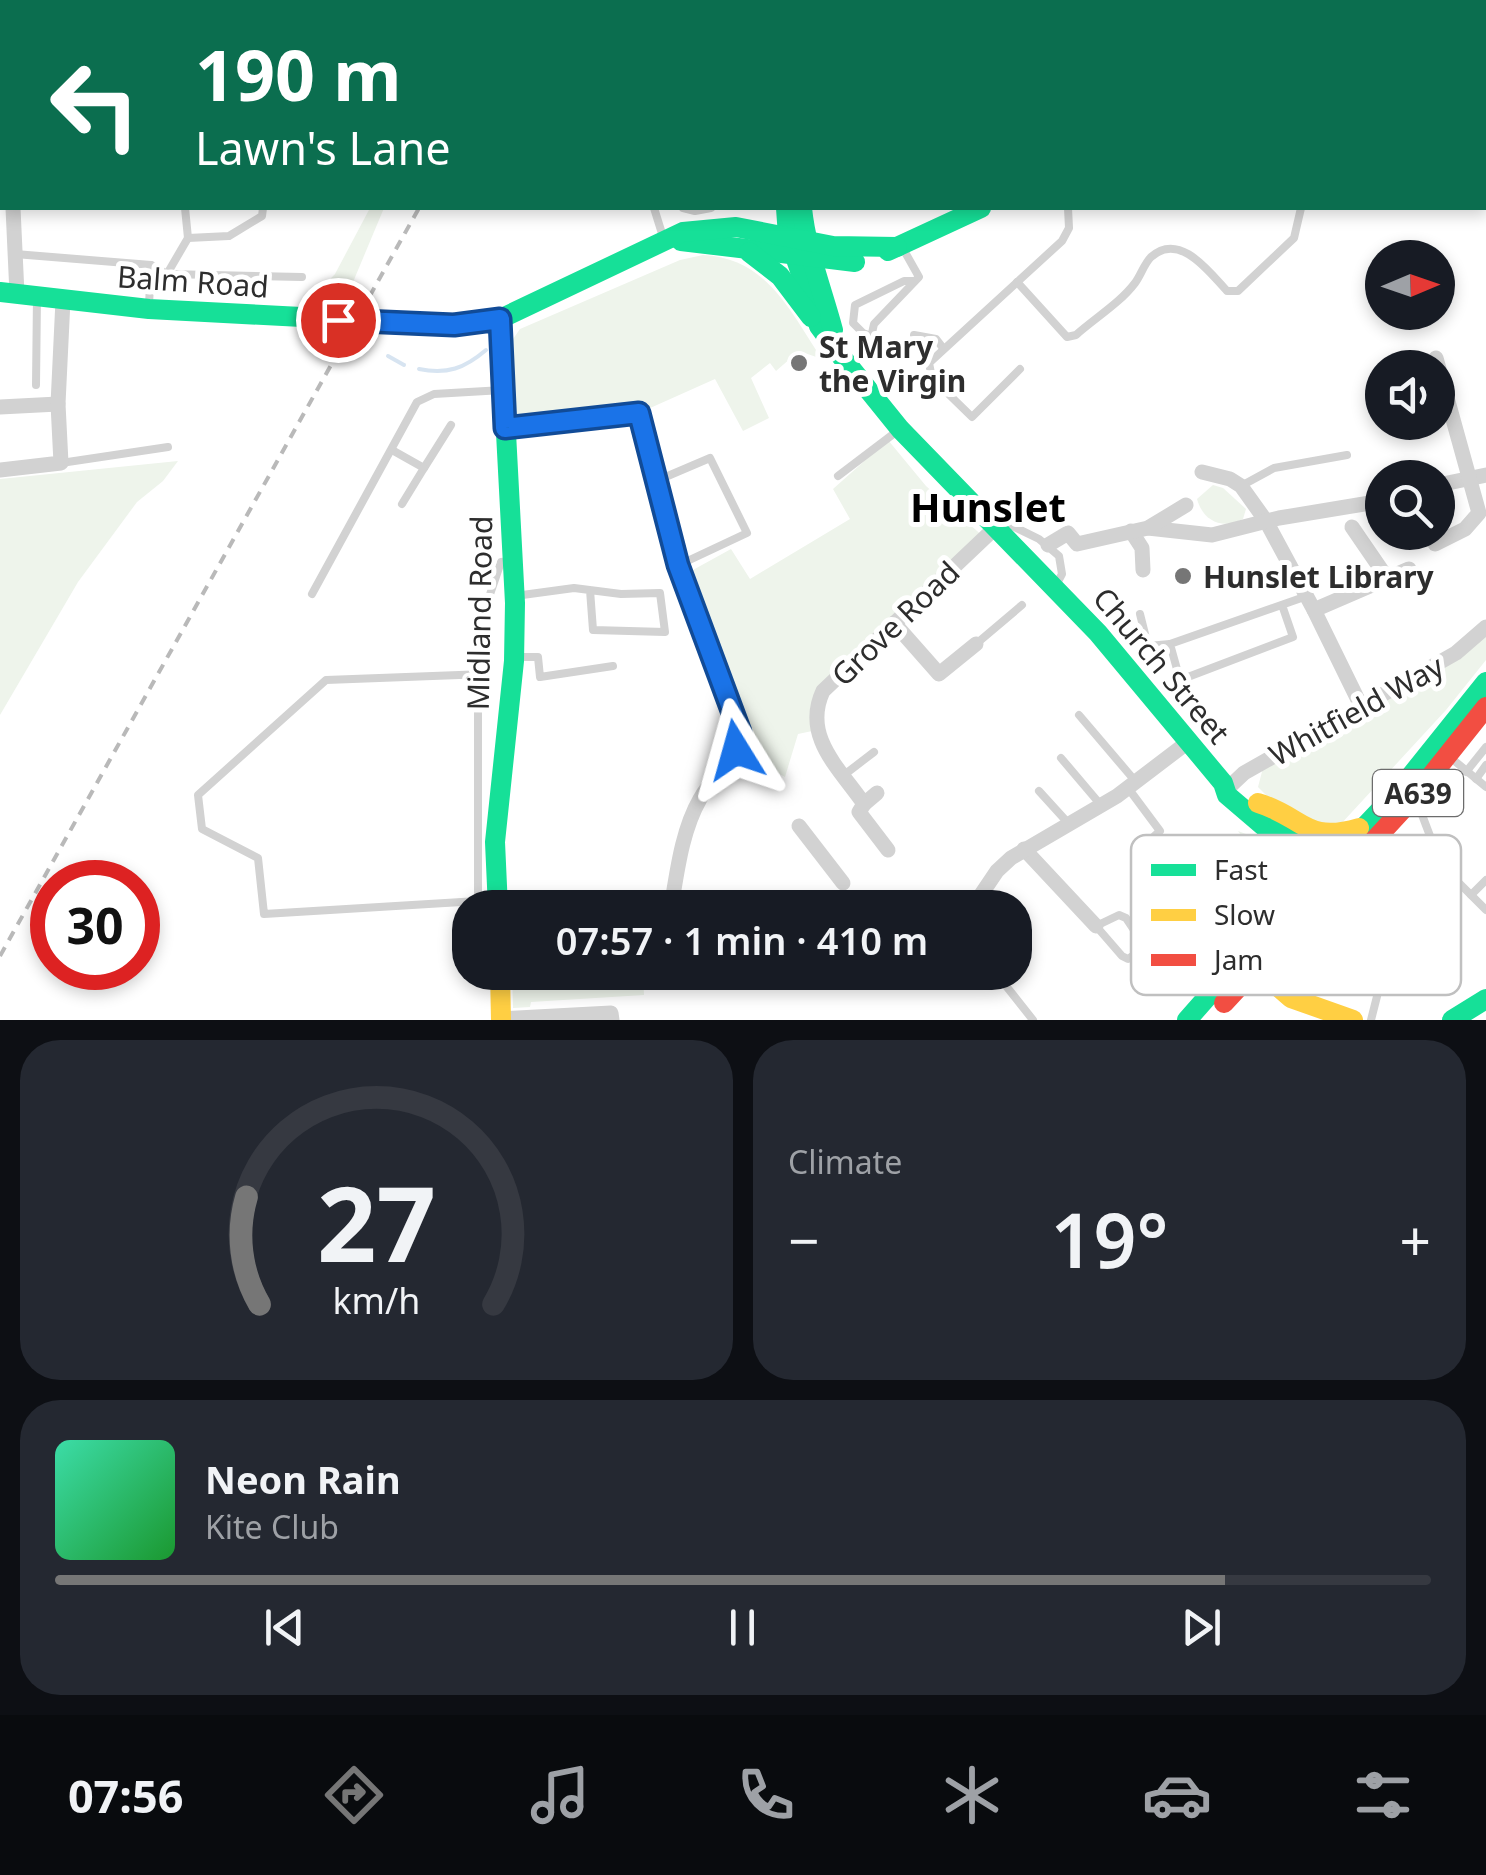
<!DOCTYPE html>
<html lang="en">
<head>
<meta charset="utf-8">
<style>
	body { margin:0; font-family:"Noto Sans",sans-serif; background:#242831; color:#f1f3f6; height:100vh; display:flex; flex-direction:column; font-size:38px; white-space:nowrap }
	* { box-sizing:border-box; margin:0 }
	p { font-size:32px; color:#9ea1a6 }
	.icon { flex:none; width:55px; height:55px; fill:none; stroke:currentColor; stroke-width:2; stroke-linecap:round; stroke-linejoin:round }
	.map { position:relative; height:1020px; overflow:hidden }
	.side { display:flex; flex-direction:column; gap:20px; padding:20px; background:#0d0f14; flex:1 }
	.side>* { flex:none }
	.guide { position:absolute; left:0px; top:0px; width:1488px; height:210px; box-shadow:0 5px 15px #0003; background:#0b6e4f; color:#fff; overflow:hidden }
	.needle { width:65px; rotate:88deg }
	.controls { position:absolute; left:1365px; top:240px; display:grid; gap:20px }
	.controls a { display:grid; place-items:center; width:90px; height:90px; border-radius:50%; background:#171b24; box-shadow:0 5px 15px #0003; font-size:50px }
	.speed { position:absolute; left:30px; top:860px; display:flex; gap:20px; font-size:50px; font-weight:700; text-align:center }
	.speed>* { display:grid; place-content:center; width:130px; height:130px; border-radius:50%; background:#171b24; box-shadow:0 5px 15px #0003; line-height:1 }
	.speed .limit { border:15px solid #d22; background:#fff; color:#111 }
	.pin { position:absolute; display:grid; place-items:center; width:85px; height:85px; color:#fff; margin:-42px; border:5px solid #fff; border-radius:50%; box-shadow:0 2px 10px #0007 }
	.me { position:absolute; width:110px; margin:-55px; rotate:352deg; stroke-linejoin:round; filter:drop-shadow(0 0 8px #0008) }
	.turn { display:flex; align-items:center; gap:35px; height:210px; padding:0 30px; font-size:45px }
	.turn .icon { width:130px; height:130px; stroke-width:2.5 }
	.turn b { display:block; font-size:70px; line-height:85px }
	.big { font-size:75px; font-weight:600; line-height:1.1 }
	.side .widget { flex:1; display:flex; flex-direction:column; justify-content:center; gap:15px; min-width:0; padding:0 35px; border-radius:40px; background:#242831 }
	.side .dial { align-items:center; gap:0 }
	.dial svg { height:260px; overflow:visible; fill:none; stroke:#363941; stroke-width:7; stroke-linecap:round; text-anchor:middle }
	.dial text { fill:#f1f3f6; stroke:none }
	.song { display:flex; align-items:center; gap:30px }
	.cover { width:120px; height:120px; border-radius:15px; background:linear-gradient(135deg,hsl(160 70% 55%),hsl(130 70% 35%)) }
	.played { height:10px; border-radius:5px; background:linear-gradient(90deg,#767676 85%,#363941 85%) }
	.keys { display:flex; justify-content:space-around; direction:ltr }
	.heat { display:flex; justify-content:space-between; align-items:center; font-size:55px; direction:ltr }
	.side .tiles { flex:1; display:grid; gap:20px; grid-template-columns:1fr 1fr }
	.widget:last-child { grid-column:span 2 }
	.trip { position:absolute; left:452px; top:890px; width:580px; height:100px; border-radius:40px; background:#171b24; box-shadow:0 5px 15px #0003; font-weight:600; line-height:100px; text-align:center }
	.menu { display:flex; height:160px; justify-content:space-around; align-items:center; background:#090b0e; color:#9ea1a6 }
	.menu .icon { width:70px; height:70px }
	.menu .active { color:#767676 }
	.menu b { font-size:45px; color:#f1f3f6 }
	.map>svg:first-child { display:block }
	.green { fill:#eef4eb }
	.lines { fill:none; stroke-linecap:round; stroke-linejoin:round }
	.stream { stroke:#d7e4f1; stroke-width:4 }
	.lane { stroke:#d2d2d2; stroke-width:8 }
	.street { stroke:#d2d2d2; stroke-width:15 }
	.fast { stroke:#16e098; stroke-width:20 }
	.slow { stroke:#ffcf43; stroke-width:20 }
	.jam { stroke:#f24e42; stroke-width:20 }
	.rail { stroke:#b9b9b9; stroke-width:4; stroke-dasharray:10 8; stroke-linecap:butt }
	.route-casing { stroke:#114b97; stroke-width:25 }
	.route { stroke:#1a73e8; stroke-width:18 }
	.poi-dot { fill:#767676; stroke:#fff; stroke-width:4 }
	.labels { text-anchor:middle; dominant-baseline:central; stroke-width:10; stroke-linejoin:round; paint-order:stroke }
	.shield { fill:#fff; stroke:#6c6c6c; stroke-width:2.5 }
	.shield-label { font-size:28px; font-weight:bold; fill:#2d2d2d }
	.street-label { font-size:30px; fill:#2d2d2d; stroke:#fff }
	.poi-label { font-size:30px; font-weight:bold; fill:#2d2d2d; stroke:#fff; text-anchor:start }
	.district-label { font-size:40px; font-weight:bold; fill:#000; stroke:#fff }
	.key { fill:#fff; stroke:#c0c0c0; stroke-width:2.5 }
	.key-label { font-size:28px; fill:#2d2d2d }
</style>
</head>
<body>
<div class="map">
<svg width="1486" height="1020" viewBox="0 0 1486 1020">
	<rect width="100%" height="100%" fill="#fff"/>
	<g class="green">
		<polygon points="370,208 384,208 343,306 308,303 335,274"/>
		<path d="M703 255C767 258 790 311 822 359L799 351 776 371 770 363 751 378 769 418 743 431 715 379 639 413 517 428 513 339 520 329 680 260Z"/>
		<polygon points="888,440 926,486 985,538 823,691 817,730 798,734 785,777 737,750 739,732 682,576 731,549 750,579 850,519 833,489"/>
		<polygon points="178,461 163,481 137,502 78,582 0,715 0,479"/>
		<path d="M1213 485 1223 488 1246 509 1243 519C1222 530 1203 521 1197 499Z"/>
		<polygon points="1486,636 1486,660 1446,710 1340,825 1327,828 1268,797 1258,787 1264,764 1443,669"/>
		<polygon points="1238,831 1262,840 1291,870 1289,885 1281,892"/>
		<polygon points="512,973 643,973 644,995 531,1002 530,1007 513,1008"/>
	</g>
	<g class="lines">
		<g class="stream">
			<polyline points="388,356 404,365"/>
			<path d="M419 369C447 375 465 368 486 350"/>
		</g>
		<g class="lane">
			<polyline points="1425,0 1427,2"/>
			<polyline points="1485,0 1486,2"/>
			<polyline points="444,2 446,0"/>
			<polyline points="654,208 664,240"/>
			<polyline points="683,208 695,211 711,208"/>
			<polyline points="188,238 229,236 262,216 263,208"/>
			<polyline points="15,254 151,265 167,274 302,277"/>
			<polyline points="167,274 188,238 185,208"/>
			<path d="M1017 282 1067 337 1076 335C1095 318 1120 303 1135 283 1141 275 1144 264 1151 257 1180 231 1210 273 1227 291H1238L1294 238 1301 208"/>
			<polyline points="149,305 151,265"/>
			<polyline points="914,335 936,339 943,348"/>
			<polyline points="874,337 863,333 853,323 855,305 904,281 914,281"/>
			<polyline points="884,348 872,333 874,324 919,277 901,245"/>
			<polyline points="1020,369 972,417 932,378 929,363 1062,241 1069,228 1068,208"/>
			<polyline points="36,385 37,296"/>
			<polyline points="392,450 424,468 451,425"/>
			<polyline points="61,463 168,447"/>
			<polyline points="838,476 896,432"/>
			<polyline points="656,481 710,458 747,533 681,564"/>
			<polyline points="1241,486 1274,468 1347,455"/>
			<polyline points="402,504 424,468"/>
			<polyline points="998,519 1039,539 1059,556 1062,574 1055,587"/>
			<polyline points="312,594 417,402 434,394 503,390"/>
			<polyline points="515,596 574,588 621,594 660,593 665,632 593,630 590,590"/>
			<polyline points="1282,605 1293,637 1180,680 1170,644 1307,596"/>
			<polyline points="1140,614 1148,646 1170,644"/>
			<polyline points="976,644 1022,605"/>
			<polyline points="514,657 538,657 540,677 613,666"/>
			<polyline points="486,674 326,680 198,795 202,829 258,858 264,914 478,901 478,707 486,695 484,612 501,562 509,561"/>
			<polyline points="1079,715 1136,782"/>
			<polyline points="1061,758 1100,804"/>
			<polyline points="1451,758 1486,787"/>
			<polyline points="1466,772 1486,747"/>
			<polyline points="844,775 874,752"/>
			<polyline points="1476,779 1486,765"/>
			<polyline points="1128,788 1160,831 1151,839"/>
			<polyline points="1039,791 1069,824"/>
			<polyline points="1456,880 1486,910"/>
			<polyline points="1471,895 1486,880"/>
			<polygon points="1119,915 1126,918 1142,942 1141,950 1128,959 1122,956 1096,926"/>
			<polyline points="995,972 1033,1020"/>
			<polyline points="1371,1020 1389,949 1456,880 1438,857 1416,799"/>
		</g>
		<g class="street">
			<polyline points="2,0 2,11"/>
			<polyline points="172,0 174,2"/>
			<polyline points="304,0 305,2"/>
			<polyline points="1437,2 1440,0"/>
			<polyline points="1485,139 1486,140"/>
			<polyline points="13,208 17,294"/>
			<polyline points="0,407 58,404"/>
			<path d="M505 428 639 413 679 565 739 732C733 776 717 768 700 799 682 830 677 872 671 908"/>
			<polyline points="0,470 61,463 58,404 63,300"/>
			<polyline points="1202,472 1230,479 1241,486 1266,521 1314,610 1362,708"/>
			<polyline points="1438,485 1486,475"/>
			<polyline points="1352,527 1387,578"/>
			<polyline points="1148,528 1212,535 1279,518 1382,501"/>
			<polyline points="1131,531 1142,548 1143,570"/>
			<polyline points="1435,544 1465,529 1479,513 1436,358"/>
			<polyline points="1048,545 1068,533 1077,544 1148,528 1186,505"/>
			<polyline points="1314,610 1409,569"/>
			<polyline points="894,623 939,674 976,644"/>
			<polyline points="1226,790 1244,773 1456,653 1486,627"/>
			<path d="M877 793 864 804C839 768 802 736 823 691L996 527"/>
			<polyline points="864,804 859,812 888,850"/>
			<polyline points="799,826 843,883"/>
			<polyline points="1024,849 1096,926"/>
			<polyline points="972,908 997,871 1011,858 1117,796 1188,742"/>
			<polyline points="501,1019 611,1013 612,1020"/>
		</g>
		<g class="fast">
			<polyline points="1485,152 1486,151"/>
			<polyline points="786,208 788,236 819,326 841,356 900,429 1098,633 1223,783 1227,795 1330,883"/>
			<path d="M802 208C806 249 822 289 833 330"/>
			<polyline points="681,241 855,262"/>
			<polyline points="888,251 981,208"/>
			<polyline points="749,252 780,276 811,317"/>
			<polyline points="0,292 149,309 454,325 500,319 683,232 736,227 833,246 897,247"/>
			<polyline points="1278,820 1340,871"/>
			<polyline points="498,908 495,842 514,661 515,603 500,319"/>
			<polyline points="1187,1020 1261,936 1401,788 1486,682"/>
			<polyline points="1452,1020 1486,999"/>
		</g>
		<g class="slow">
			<polyline points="805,0 805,2"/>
			<path d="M1258 803C1304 817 1305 844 1359 828"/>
			<polyline points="1247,960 1291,998 1353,1020"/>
			<polyline points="500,972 501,1020"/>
		</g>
		<polyline class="jam" points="1224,1003 1415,796 1486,707"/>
		<g class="rail">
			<polyline points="331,0 332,2"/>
			<polyline points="547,2 549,0"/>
			<polyline points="0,956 419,208"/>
		</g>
	</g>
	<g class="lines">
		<defs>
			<polyline id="route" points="338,320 454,325 500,319 505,428 639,413 678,565 740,732 736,750"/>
		</defs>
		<use href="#route" class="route-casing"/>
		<use href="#route" class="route"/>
	</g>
	<g class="poi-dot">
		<circle cx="799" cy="363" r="10"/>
		<circle cx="1183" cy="576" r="10"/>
	</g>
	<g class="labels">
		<rect class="shield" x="1373" y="770" width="90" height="46" rx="8"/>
		<g class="shield-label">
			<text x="1418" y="793">A639</text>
		</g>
		<g class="street-label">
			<text transform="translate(193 281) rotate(4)">Balm Road</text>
			<text transform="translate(479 613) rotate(-89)">Midland Road</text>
			<text transform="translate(895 623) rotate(-44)">Grove Road</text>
			<text transform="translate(1162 665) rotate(50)">Church Street</text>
			<text transform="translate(1356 710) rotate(-29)">Whitfield Way</text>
		</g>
		<g class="poi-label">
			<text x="819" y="346">St Mary<tspan x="819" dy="34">the Virgin</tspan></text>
			<text x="1203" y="576">Hunslet Library</text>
		</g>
		<g class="district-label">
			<text x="988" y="506">Hunslet</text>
		</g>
	</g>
	<rect x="1131" y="835" width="330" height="160" rx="15" class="key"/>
	<rect x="1151" y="864" width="45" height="12" fill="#16e098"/>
	<rect x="1151" y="909" width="45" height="12" fill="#ffcf43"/>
	<rect x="1151" y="954" width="45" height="12" fill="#f24e42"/>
	<g class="key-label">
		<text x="1214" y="880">Fast</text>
		<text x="1214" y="925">Slow</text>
		<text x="1214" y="970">Jam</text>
	</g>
</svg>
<div class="controls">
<a><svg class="needle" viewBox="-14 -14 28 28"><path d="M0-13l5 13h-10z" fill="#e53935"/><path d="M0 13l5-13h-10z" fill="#9ea1a6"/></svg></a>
<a><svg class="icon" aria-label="sound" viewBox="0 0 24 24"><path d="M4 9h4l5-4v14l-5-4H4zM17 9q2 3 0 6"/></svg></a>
<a><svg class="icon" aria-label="search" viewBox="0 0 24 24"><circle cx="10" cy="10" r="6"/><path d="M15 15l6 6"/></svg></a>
</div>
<div class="speed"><div class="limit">30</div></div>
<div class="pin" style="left:338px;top:320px;background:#d93025"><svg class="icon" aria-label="arrive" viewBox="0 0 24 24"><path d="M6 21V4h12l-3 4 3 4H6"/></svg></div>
<svg class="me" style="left:736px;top:750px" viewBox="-20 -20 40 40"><path d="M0-17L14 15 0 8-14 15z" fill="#1a73e8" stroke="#fff" stroke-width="4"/></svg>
<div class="trip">07:57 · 1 min · 410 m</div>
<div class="guide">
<div class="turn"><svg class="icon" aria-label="left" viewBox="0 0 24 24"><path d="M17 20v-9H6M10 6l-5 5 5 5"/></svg><div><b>190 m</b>Lawn's Lane</div></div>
</div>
</div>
<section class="side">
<div class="tiles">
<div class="widget dial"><svg viewBox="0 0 100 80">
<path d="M14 69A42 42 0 1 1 86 69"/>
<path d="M14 69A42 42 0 0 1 10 36" stroke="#767676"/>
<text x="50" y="56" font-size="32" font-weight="700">27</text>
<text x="50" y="72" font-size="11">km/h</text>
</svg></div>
<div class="widget"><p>Climate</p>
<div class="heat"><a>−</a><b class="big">19°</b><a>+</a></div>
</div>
<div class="widget">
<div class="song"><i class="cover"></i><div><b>Neon Rain</b><p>Kite Club</p></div></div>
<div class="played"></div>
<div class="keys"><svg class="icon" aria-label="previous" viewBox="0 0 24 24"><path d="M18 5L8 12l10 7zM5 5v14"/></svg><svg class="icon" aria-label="pause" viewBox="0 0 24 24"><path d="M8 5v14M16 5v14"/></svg><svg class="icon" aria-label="next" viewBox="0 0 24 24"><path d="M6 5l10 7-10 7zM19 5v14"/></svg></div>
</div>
</div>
</section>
<nav class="menu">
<b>07:56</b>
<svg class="icon active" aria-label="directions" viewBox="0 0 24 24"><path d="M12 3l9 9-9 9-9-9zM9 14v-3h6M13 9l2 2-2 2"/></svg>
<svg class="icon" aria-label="music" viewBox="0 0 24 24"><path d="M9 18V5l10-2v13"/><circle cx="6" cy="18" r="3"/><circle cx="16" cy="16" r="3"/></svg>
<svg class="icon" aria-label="phone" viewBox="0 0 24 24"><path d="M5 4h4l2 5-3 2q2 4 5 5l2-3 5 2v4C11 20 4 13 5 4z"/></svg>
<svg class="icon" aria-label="climate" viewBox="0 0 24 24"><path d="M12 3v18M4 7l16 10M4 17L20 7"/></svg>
<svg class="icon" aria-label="car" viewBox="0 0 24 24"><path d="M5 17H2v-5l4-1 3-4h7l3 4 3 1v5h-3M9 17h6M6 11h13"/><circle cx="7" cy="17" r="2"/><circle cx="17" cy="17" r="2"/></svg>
<svg class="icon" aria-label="filters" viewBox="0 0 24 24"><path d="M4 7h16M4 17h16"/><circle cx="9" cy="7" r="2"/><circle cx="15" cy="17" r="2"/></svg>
</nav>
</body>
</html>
